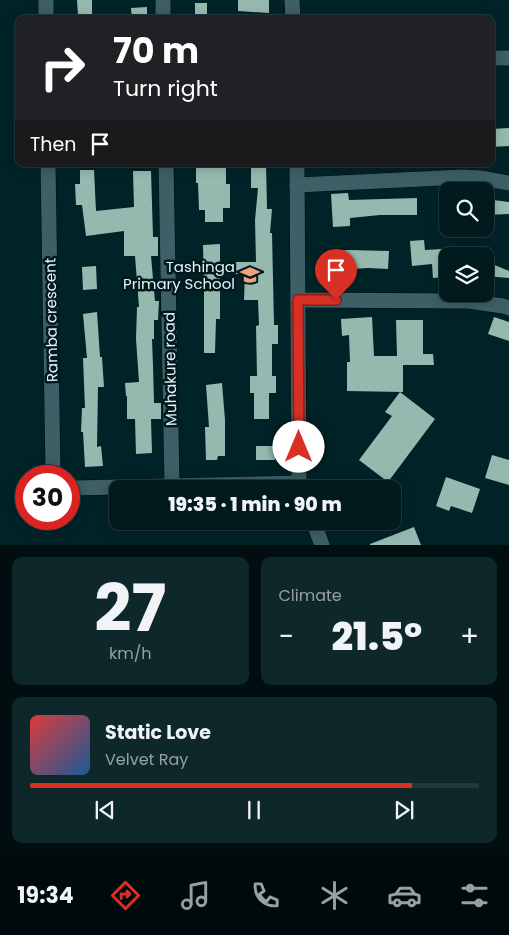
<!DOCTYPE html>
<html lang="en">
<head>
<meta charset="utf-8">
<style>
	body { margin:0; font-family:Poppins,sans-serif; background:#0e272b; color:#f1f3f6; height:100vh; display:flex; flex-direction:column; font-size:19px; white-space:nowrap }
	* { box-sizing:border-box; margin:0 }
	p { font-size:16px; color:#95a1a4 }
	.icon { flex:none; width:28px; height:28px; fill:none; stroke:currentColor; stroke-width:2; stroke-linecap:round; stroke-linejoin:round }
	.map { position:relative; height:545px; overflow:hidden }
	.drawer { display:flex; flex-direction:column; gap:12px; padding:12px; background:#000e10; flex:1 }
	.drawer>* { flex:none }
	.top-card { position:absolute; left:15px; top:15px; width:480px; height:152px; border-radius:10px; box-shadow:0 2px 12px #0003,0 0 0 1px #22383c; background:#202124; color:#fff; overflow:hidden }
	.buttons { position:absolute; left:439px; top:182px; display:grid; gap:10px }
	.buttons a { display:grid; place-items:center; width:55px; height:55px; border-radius:10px; background:#001a1e; box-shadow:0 2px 12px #0003,0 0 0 1px #22383c; font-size:25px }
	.speed { position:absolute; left:15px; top:465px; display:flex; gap:10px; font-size:25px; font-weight:700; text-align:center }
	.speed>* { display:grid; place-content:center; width:65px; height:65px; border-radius:50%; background:#001a1e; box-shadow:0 2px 12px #0003,0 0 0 1px #22383c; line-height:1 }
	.speed .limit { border:8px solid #d22; background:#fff; color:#111 }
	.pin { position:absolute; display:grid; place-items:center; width:42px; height:42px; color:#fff; margin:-51px -21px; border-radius:50% 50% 50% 0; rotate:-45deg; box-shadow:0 0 5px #0007 }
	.pin .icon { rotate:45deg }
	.me { position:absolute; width:55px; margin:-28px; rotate:0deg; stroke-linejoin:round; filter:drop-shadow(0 0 4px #0008) }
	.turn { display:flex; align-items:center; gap:18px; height:105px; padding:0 15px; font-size:22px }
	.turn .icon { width:65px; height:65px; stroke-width:2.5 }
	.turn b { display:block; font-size:35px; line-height:42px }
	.then { display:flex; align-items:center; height:48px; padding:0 15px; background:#0003; gap:10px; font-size:19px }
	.big { font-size:38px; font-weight:800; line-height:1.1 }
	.drawer .tile { flex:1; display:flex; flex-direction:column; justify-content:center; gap:8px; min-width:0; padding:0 18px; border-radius:10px; background:#0e272b }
	.drawer .dial { align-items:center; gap:0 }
	.dial b { font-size:65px; line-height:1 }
	.song { display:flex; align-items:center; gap:15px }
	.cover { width:60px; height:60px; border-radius:8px; background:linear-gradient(135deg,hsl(0 70% 55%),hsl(210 70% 35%)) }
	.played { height:5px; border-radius:2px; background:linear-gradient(90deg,#d93025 85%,#22383c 85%) }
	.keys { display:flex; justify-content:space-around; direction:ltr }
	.heat { display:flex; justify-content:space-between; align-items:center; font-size:28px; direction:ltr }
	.drawer .tiles { flex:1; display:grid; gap:12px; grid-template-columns:1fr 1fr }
	.tile:last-child { grid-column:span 2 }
	.trip { position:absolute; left:109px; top:480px; width:292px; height:50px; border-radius:10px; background:#001a1e; box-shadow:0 2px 12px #0003,0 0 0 1px #22383c; font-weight:800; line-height:50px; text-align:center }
	.dock { display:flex; height:80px; justify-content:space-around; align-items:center; background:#000a0c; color:#95a1a4 }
	.dock .icon { width:35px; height:35px }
	.dock .on { color:#d93025 }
	.dock b { font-size:22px; color:#f1f3f6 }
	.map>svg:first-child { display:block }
	.building { fill:#96b9af }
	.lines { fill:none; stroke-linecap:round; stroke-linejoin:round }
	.minor-casing { stroke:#000c0f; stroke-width:16 }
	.minor { stroke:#3d5f65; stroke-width:15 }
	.route-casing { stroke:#8d1f18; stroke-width:12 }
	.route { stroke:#d93025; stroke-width:9 }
	.labels { text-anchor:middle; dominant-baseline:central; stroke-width:5; stroke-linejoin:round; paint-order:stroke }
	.poi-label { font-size:15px; fill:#e2f4f7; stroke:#01191d; text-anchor:end }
	.street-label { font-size:15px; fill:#e2f4f7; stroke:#01191d }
</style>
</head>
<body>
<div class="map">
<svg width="509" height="545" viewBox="0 0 509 545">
	<rect width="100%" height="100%" fill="#002328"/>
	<g class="building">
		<polygon points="77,0 92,0 92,14 78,15"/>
		<polygon points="238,0 269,0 269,13 238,11"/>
		<rect x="195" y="3" width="12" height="12"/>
		<polygon points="147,7 147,19 132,19 131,8"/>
		<polygon points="509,128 509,146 491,147 491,129"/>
		<polygon points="251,164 266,164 267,209 272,209 270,233 272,233 274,325 278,325 278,344 272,344 272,376 276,376 276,393 269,393 269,419 254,419 254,393 250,393 250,376 257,376 256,326 259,325 258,300 244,300 245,274 220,274 220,319 216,319 215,353 204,353 204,290 203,245 220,244 220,262 256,262 255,220 258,188 251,188"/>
		<polygon points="196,165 226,165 226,184 230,184 230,208 223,208 223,222 205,222 205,210 199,210 198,183 196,183"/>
		<polygon points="80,170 94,170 96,211 134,207 133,171 151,171 153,237 158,237 158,256 151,256 155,301 159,301 158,320 154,320 154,339 152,339 153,366 154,403 161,403 161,419 151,419 152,453 136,454 135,419 127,419 127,396 126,396 125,383 139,382 136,339 137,307 139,307 135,256 124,256 124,231 86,236 82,205 76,205 75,184 80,184"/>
		<polygon points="348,193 349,200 417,198 417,215 380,215 350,218 350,226 333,227 331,194"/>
		<polygon points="485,199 509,202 509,214 485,215"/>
		<polygon points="424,240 425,250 442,249 445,277 433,278 432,264 412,266 410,241"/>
		<polygon points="349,250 389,251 388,269 368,268 334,270 333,251"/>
		<polygon points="485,261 509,271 509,278 485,276"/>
		<polygon points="96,266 97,289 83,290 82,267"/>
		<polygon points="97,312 100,357 102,357 104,387 98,387 97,447 101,446 103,466 85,467 83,432 81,432 82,408 85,408 83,358 87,358 83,314"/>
		<polygon points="372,317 374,356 397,356 396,320 423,320 423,354 433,354 434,365 403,365 403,392 347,391 347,362 350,362 349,335 342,336 341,319"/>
		<polygon points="494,317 509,322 509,341 488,334"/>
		<polygon points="222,383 225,420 225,456 218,456 217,460 206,460 205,427 209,427 206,385"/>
		<polygon points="400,392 435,419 388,482 359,460 392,416 385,412"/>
		<rect x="256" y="446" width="19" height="14"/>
		<polygon points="492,455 509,460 509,485 485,478"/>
		<polygon points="446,477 480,489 472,513 451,506 449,511 436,506"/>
		<polygon points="414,527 421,545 370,545 370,544"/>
	</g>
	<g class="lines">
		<defs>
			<g id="minor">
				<polyline points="46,0 46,19"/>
				<polyline points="163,0 163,19"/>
				<polyline points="292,0 293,19"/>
				<polyline points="491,58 509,58"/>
				<polyline points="48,164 53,472 55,476"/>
				<polyline points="166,164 172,485"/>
				<polyline points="297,164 299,483 301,489"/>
				<polyline points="297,185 462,177 481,178 509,183"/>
				<polyline points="298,300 468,301 503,306 509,308"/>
				<polyline points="69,486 73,488 299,483"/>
				<polyline points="313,521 322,545"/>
			</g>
		</defs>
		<use href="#minor" class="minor-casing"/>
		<use href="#minor" class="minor"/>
	</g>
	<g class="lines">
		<defs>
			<polyline id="route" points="299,447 298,300 336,300"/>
		</defs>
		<use href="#route" class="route-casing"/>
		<use href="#route" class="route"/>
	</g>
	<defs>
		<symbol id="school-bare" viewBox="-9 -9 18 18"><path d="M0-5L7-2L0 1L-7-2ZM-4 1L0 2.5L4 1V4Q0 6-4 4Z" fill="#efa378" stroke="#01191d" stroke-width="2.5" paint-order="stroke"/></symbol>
	</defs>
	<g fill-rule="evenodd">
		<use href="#school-bare" x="236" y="261" width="28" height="28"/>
	</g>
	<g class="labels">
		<g class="poi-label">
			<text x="235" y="266">Tashinga<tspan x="235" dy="17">Primary School</tspan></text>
		</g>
		<g class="street-label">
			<text transform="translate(51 320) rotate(-91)">Ramba crescent</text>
			<text transform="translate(170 369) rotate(-91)">Muhakure road</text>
		</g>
	</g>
</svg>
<div class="buttons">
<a><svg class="icon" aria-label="search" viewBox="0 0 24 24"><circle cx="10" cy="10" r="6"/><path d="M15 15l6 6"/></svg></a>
<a><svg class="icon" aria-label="layers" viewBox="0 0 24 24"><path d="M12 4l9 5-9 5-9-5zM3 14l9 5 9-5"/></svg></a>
</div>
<div class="speed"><div class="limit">30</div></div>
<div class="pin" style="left:336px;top:300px;background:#d93025"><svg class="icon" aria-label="arrive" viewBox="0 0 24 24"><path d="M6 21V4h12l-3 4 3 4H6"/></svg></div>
<svg class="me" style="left:299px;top:447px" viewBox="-20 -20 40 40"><circle r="19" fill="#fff"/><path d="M0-13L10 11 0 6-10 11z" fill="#d93025"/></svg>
<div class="trip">19:35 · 1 min · 90 m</div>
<div class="top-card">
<div class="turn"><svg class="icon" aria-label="right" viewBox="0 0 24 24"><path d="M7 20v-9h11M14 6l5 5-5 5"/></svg><div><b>70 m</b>Turn right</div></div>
<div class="then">Then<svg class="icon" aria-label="arrive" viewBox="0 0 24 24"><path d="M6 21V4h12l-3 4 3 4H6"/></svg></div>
</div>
</div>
<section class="drawer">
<div class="tiles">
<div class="tile dial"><b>27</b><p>km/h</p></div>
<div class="tile"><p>Climate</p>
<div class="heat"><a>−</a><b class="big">21.5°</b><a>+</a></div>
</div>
<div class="tile">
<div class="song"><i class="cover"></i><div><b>Static Love</b><p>Velvet Ray</p></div></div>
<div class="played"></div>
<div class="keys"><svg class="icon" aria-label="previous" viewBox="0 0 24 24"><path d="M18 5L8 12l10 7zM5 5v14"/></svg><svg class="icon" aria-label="pause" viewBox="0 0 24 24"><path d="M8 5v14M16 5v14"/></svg><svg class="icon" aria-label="next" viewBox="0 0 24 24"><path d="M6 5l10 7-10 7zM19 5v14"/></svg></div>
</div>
</div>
</section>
<nav class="dock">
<b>19:34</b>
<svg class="icon on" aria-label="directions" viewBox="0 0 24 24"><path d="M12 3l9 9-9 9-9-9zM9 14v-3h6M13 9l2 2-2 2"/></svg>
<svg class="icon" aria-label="music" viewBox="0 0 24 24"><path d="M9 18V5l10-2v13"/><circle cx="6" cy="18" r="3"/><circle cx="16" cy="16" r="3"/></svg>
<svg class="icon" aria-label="phone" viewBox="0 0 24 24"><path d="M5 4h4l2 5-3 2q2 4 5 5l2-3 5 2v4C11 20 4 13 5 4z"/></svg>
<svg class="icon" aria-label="climate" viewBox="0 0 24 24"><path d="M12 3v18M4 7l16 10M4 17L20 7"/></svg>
<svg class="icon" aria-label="car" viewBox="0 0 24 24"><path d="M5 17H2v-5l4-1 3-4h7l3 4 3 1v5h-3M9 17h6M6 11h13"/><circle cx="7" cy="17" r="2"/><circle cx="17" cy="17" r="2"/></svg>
<svg class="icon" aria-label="filters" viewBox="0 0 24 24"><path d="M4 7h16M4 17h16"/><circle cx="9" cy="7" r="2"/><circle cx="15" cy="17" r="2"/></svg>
</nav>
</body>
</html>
